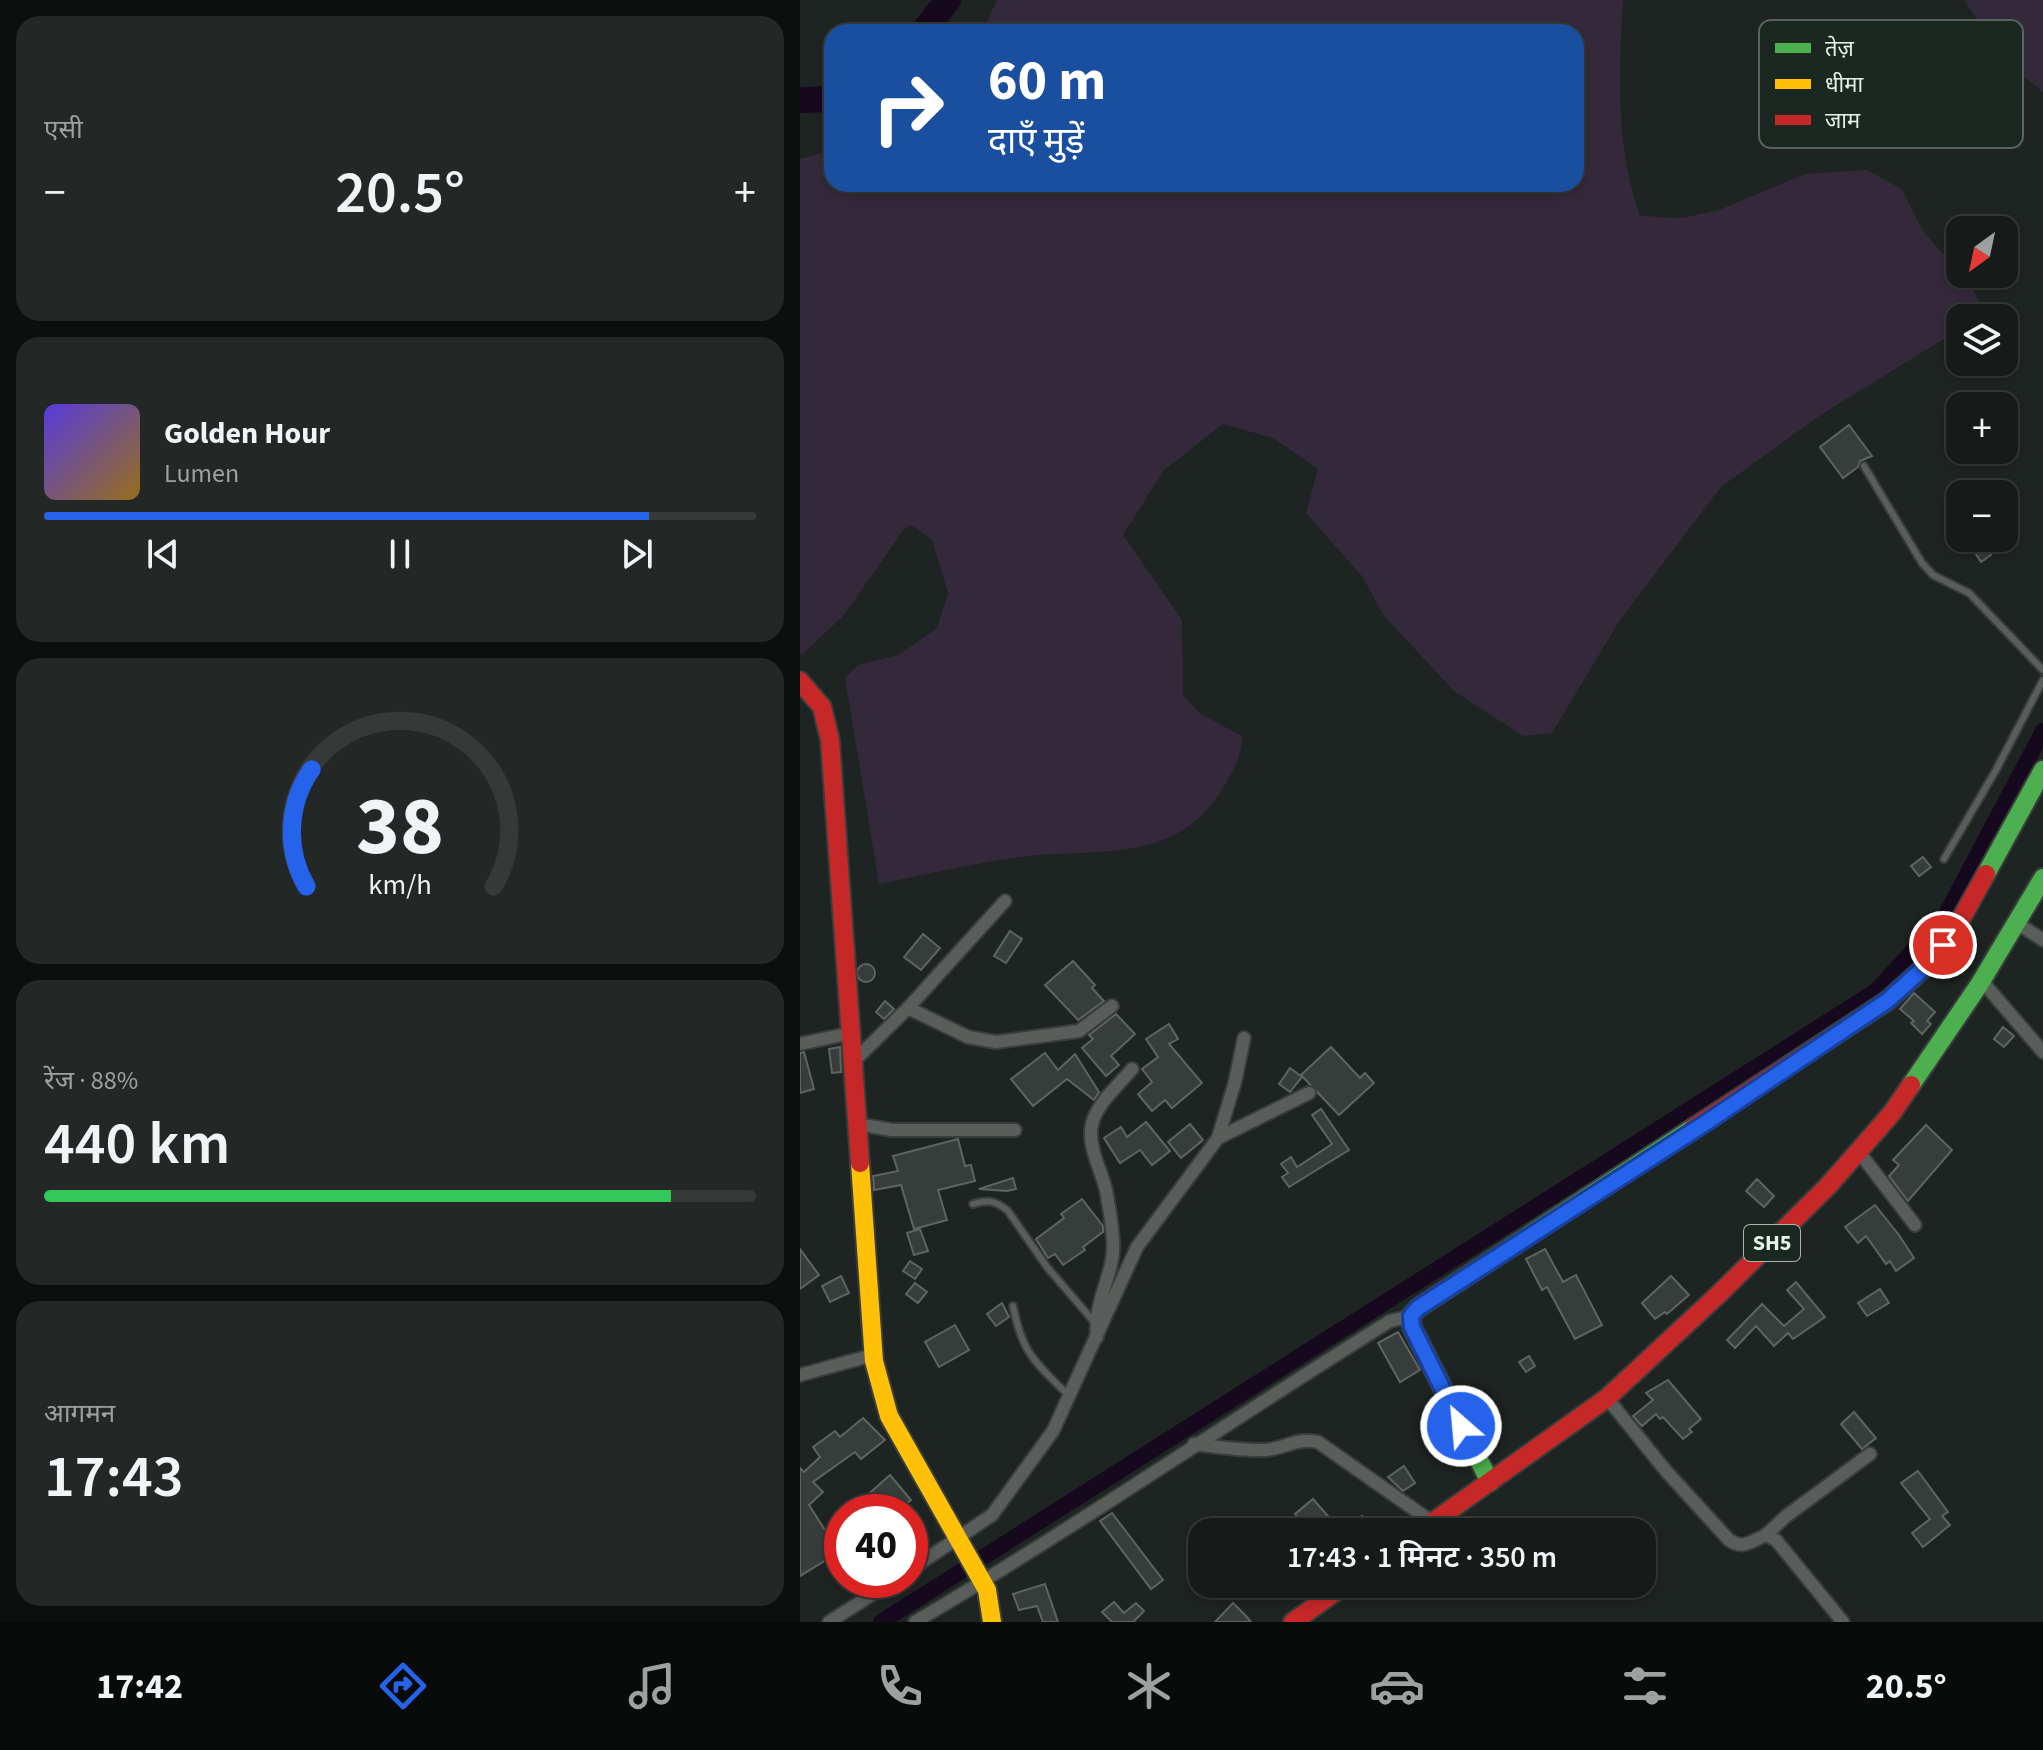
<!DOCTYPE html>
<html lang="hi">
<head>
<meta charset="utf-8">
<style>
	body { margin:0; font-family:"Source Sans 3","Noto Sans Devanagari",sans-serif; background:#232826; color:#f1f3f6; height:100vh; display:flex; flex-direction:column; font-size:30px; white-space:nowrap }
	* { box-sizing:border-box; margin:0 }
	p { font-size:26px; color:#9ea1a2 }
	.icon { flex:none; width:44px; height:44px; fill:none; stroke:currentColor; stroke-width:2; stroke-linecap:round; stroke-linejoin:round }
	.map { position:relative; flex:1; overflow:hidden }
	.side { display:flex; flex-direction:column; gap:16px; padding:16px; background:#0c0f0e; width:800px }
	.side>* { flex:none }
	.hud { position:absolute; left:24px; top:24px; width:760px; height:168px; border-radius:24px; box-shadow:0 4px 12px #0003,0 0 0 2px #353938; background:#1a4fa0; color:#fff; overflow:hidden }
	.needle { width:52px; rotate:213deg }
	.controls { position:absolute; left:1146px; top:216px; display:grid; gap:16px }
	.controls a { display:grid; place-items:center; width:72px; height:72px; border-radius:16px; background:#161b19; box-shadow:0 4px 12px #0003,0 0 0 2px #353938; font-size:40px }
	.speed { position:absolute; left:24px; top:1494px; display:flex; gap:16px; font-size:40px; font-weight:700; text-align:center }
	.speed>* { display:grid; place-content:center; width:104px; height:104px; border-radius:50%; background:#161b19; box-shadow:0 4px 12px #0003,0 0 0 2px #353938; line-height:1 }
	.speed .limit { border:12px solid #d22; background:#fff; color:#111 }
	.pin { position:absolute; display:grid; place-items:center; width:68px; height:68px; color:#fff; margin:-34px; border:4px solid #fff; border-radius:50%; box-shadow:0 2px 8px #0007 }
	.me { position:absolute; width:88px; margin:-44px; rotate:333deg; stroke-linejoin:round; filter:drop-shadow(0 0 6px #0008) }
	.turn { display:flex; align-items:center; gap:28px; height:168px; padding:0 32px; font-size:36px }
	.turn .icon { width:104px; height:104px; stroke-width:2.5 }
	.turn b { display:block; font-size:56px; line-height:68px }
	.big { font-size:60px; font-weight:600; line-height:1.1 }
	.side .widget { flex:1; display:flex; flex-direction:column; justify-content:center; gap:12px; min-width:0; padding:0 28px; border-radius:24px; background:#232826 }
	.side .dial { align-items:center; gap:0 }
	.dial svg { height:208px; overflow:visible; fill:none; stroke:#353938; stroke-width:7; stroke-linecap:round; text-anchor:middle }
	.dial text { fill:#f1f3f6; stroke:none }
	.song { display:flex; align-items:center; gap:24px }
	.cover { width:96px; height:96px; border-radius:12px; background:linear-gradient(135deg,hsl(250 70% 55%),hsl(40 70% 35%)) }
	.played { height:8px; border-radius:4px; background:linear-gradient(90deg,#2563eb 85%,#353938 85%) }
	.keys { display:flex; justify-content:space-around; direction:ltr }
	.heat { display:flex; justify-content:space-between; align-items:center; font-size:44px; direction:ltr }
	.charge { height:12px; border-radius:6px; background:linear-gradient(90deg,#34c759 88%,#353938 0) }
	.trip { position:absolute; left:388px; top:1518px; width:468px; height:80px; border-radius:24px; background:#161b19; box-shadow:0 4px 12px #0003,0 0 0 2px #353938; font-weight:600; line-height:80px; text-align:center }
	.tab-bar { display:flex; height:128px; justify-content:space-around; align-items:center; background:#090b0a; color:#9ea1a2 }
	.tab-bar .icon { width:56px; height:56px }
	.tab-bar .on { color:#2563eb }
	.tab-bar b { font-size:36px; color:#f1f3f6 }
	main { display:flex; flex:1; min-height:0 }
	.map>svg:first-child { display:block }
	.green { fill:#34293a }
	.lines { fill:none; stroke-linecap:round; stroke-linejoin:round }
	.canal { stroke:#16081d; stroke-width:16 }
	.river { stroke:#16081d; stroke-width:26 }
	.building { fill:#373d3a; stroke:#5e6460; stroke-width:2 }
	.lane-casing { stroke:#383e3c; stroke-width:10 }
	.street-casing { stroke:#383e3c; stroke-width:16 }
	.fast-casing { stroke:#383e3c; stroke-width:22 }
	.slow-casing { stroke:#383e3c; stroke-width:22 }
	.jam-casing { stroke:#383e3c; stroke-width:22 }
	.lane { stroke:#595e5b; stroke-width:6 }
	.street { stroke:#595e5b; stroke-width:12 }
	.fast { stroke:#4caf50; stroke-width:18 }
	.slow { stroke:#ffc107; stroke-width:18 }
	.jam { stroke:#c62828; stroke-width:18 }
	.route-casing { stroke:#184099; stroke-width:20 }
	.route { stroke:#2563eb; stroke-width:14 }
	.labels { text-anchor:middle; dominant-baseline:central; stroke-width:8; stroke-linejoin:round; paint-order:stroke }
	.shield { fill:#1a2821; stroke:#aab4ae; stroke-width:2 }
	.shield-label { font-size:22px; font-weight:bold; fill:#e7f0eb }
	.key { fill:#1a2821; stroke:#58645e; stroke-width:2 }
	.key-label { font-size:22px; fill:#e7f0eb }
</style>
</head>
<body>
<main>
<section class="side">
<div class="widget"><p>एसी</p>
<div class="heat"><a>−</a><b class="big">20.5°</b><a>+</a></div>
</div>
<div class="widget">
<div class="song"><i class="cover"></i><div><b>Golden Hour</b><p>Lumen</p></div></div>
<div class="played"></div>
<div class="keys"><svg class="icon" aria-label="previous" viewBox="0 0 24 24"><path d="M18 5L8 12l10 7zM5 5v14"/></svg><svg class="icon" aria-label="pause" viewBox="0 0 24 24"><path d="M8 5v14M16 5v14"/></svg><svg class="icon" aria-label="next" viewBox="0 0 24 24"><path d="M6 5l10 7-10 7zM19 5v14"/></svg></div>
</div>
<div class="widget dial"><svg viewBox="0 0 100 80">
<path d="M14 69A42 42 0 1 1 86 69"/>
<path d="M14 69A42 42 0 0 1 16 24" stroke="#2563eb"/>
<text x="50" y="56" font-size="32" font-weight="700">38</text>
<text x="50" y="72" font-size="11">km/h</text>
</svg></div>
<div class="widget"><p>रेंज · 88%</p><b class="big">440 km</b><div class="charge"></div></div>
<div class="widget"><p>आगमन</p><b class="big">17:43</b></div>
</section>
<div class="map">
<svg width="1243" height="1622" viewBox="0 0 1243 1622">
	<rect width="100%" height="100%" fill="#1e2421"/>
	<g class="green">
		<path d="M197 0H823C819 73 815 146 840 216L882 218 919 210 1005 174 1067 170 1102 189 1123 231 1160 274 1165 276 1186 313 1178 318H1160V329L1022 414 921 487 820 620 752 733 723 736 654 691 584 616 562 576 506 513 518 469 473 438 423 424 364 470 323 535 382 620 383 695 399 713 442 736C441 758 435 767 424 786 376 869 291 846 211 858 167 865 123 875 79 884L45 678 58 665 99 655 137 628 148 593 132 540 111 525 104 529 44 615 2 655 0 653V159L32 150V184H776V32H182Z"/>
		<polygon points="1164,0 1243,0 1243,92 1206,61"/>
	</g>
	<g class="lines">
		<polyline class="canal" points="81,1622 1076,991 1145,916 1243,731"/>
		<g class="river">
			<polyline points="123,32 148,0"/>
			<polyline points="0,100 32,99"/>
		</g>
	</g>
	<g class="building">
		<polygon points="1049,425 1072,456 1060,461 1058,467 1043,478 1020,447"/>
		<polygon points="1184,545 1191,555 1181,562 1174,551"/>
		<polygon points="1123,857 1131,867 1119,876 1111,866"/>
		<polygon points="210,931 222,939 206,963 194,956"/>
		<polygon points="123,934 140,948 121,970 104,957"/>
		<polygon points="273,961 295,985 292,988 304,1001 278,1020 245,985"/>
		<circle cx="66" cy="973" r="9"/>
		<polygon points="1114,993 1135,1012 1127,1021 1131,1024 1122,1034 1111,1023 1114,1021 1100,1009"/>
		<polygon points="85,1001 94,1009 84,1019 76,1012"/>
		<polygon points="316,1014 335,1034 311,1056 319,1065 306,1076 282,1048 293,1039 289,1035"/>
		<polygon points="369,1024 378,1039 369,1044 402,1083 372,1108 365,1100 352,1111 338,1094 352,1082 342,1069 358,1057 346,1039"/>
		<polygon points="1203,1027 1214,1036 1204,1047 1194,1039"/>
		<polygon points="40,1047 41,1072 32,1073 29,1049"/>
		<polygon points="531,1047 560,1078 565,1073 574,1083 539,1115 501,1075"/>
		<polygon points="4,1052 14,1089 0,1093 0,1053"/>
		<polygon points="245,1053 258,1070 275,1054 299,1092 294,1100 267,1079 233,1106 211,1079"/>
		<polygon points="490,1068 502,1077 490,1092 479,1084"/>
		<polygon points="521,1109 549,1150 489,1187 482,1177 488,1173 481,1164 491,1157 497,1167 532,1144 512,1115"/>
		<polygon points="346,1122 370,1151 352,1165 340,1150 320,1163 304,1138 321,1127 327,1137"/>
		<polygon points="390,1124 403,1140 381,1158 368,1142"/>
		<polygon points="1126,1125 1152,1150 1108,1201 1089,1176 1099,1165 1093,1160"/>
		<polygon points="158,1139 165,1166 171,1165 175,1181 138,1190 147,1220 114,1229 101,1185 74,1190 73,1176 98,1171 93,1156"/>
		<polygon points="213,1178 216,1189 207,1191 179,1189"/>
		<polygon points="957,1179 974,1196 964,1207 946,1191"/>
		<polygon points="282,1199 303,1226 303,1232 283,1247 285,1250 263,1265 255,1254 248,1258 236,1239 264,1218 261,1214"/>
		<polygon points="1075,1205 1099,1235 1114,1258 1096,1271 1090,1261 1086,1264 1066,1236 1058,1243 1045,1227"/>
		<polygon points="120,1229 128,1251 114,1255 107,1233"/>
		<polygon points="0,1249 19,1275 0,1289"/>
		<polygon points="745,1249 763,1282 776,1275 802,1325 775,1339 747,1287 742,1290 726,1259"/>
		<polygon points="110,1261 122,1269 115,1279 103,1271"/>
		<polygon points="41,1276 49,1293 30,1302 22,1286"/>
		<polygon points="871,1276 889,1295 867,1314 865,1312 855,1319 842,1303"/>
		<polygon points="996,1282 1025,1317 993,1339 988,1333 974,1346 956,1326 935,1348 927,1340 962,1304 984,1326 1004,1309 987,1290"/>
		<polygon points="115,1283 127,1292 118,1303 106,1294"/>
		<polygon points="1080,1289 1089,1303 1067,1316 1058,1303"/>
		<polygon points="202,1303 209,1317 196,1326 187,1314"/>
		<polygon points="155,1325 169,1350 139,1367 125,1342"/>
		<polygon points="598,1332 620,1370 600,1382 578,1343"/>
		<polygon points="729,1356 735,1366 726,1372 719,1362"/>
		<polygon points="868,1380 901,1419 889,1429 892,1432 883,1439 863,1417 860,1419 856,1414 842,1426 833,1416 853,1400 846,1393"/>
		<polygon points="1054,1412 1076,1438 1062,1449 1041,1424"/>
		<polygon points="63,1418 85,1440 61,1459 55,1452 13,1482 23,1492 9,1505 39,1552 0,1576 0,1468 4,1472 20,1457 13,1447 35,1431 40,1437"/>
		<polygon points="604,1466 615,1483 603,1491 588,1477"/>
		<polygon points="1118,1471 1148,1512 1142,1516 1150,1525 1123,1547 1112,1533 1130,1519 1101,1483"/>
		<polygon points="90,1475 111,1500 106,1504 113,1512 78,1512 65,1497"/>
		<polygon points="513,1499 542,1532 510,1532 495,1514"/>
		<polygon points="312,1513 363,1580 351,1589 300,1521"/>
		<polygon points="562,1516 576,1532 544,1532"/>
		<polygon points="245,1584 258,1622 243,1622 237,1606 219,1610 213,1594"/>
		<polygon points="314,1602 324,1613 336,1603 344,1611 333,1622 312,1622 302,1612"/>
		<polygon points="433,1603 446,1616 451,1622 415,1622"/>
	</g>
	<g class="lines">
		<defs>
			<g id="lane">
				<polyline points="1064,466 1122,563 1133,575 1169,593 1243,670"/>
				<polyline points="1144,859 1196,770 1243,680"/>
				<path d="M173 1204C188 1199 196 1201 208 1211L247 1267 295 1323"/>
				<path d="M213 1306C222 1353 235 1362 268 1395"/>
			</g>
			<g id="street">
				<polyline points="1217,923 1243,940"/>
				<polyline points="1181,980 1243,1052"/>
				<polyline points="108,1008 205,901"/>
				<polyline points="0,1044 51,1033"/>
				<polyline points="53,1062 108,1008 168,1037 196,1042 279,1031 312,1006"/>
				<polyline points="57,1124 92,1130 215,1130"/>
				<polyline points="418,1138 509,1093"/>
				<polyline points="1059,1152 1115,1225"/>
				<path d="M297 1337C293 1300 316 1272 313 1240 312 1224 309 1206 306 1190 301 1169 287 1146 292 1124 297 1103 319 1085 332 1069"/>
				<polyline points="0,1375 73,1355"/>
				<path d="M807 1398 866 1471 929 1540C943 1550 952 1541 966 1535L976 1540 1043 1622"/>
				<path d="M394 1444C418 1447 442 1451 466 1450 484 1448 500 1437 518 1442L632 1522"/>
				<polyline points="966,1535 985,1517 1070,1454"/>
				<polyline points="110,1570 192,1515 253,1431 337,1247 418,1138 435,1082 444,1038"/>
				<polyline points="29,1622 95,1580"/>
				<path d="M115 1622C276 1527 431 1420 590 1321L611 1316"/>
			</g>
			<g id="fast">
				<polyline points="1186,874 1243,770"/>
				<polyline points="1111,1085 1179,985 1243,878"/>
				<polyline points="690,1482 612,1327 611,1316 618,1308 893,1128"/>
			</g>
			<polyline id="slow" points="60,1163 74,1361 89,1416 187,1590 192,1622"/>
			<g id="jam">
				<polyline points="0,681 22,707 30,740 60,1163"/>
				<polyline points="893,1128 1087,1001 1128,964 1157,926 1186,874"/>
				<polyline points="619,1532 807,1398 920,1293 1028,1186 1092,1113 1111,1085"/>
				<polyline points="493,1622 546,1584"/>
			</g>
		</defs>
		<use href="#lane" class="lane-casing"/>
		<use href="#street" class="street-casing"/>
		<use href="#fast" class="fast-casing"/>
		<use href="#slow" class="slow-casing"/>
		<use href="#jam" class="jam-casing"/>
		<use href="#lane" class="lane"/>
		<use href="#street" class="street"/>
		<use href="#fast" class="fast"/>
		<use href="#slow" class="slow"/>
		<use href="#jam" class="jam"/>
	</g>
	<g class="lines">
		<defs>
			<polyline id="route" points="661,1426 612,1327 611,1316 618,1308 907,1122 1087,1001 1128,964 1143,945"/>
		</defs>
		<use href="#route" class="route-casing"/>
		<use href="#route" class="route"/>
	</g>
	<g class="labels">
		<rect class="shield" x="944" y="1225" width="56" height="36" rx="6"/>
		<g class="shield-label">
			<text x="972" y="1243">SH5</text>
		</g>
	</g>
	<rect x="959" y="20" width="264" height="128" rx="12" class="key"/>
	<rect x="975" y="43" width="36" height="10" fill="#4caf50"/>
	<rect x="975" y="79" width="36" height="10" fill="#ffc107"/>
	<rect x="975" y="115" width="36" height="10" fill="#c62828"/>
	<g class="key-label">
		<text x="1025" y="56">तेज़</text>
		<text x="1025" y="92">धीमा</text>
		<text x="1025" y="128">जाम</text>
	</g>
</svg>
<div class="controls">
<a><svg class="needle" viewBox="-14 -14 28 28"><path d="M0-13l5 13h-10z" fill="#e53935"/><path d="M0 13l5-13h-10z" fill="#9ea1a2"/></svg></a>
<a><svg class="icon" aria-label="layers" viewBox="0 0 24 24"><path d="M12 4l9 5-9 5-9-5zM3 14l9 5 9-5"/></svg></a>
<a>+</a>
<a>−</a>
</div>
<div class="speed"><div class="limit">40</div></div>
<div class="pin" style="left:1143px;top:945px;background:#d93025"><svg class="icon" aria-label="arrive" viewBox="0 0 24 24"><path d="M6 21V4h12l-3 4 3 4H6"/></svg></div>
<svg class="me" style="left:661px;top:1426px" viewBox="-20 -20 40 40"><circle r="17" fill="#2563eb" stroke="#fff" stroke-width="3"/><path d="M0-11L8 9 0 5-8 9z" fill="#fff"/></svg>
<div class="trip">17:43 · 1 मिनट · 350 m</div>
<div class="hud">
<div class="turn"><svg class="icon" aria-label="right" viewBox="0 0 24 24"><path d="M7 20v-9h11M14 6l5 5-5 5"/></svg><div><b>60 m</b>दाएँ मुड़ें</div></div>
</div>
</div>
</main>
<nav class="tab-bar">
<b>17:42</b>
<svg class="icon on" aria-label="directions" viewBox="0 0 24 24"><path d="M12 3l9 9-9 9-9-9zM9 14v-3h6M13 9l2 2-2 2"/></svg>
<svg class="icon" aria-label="music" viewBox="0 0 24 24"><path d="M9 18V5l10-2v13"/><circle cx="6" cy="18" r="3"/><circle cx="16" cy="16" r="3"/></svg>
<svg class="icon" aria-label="phone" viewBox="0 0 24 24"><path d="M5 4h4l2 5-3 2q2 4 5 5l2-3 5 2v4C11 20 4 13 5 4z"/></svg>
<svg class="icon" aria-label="climate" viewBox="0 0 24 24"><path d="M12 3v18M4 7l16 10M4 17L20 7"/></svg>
<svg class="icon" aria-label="car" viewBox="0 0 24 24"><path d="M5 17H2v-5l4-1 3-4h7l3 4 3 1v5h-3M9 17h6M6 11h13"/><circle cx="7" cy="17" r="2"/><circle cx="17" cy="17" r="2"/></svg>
<svg class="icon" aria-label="filters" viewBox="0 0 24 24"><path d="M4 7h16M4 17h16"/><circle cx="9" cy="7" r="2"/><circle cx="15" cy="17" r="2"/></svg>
<b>20.5°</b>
</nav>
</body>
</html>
